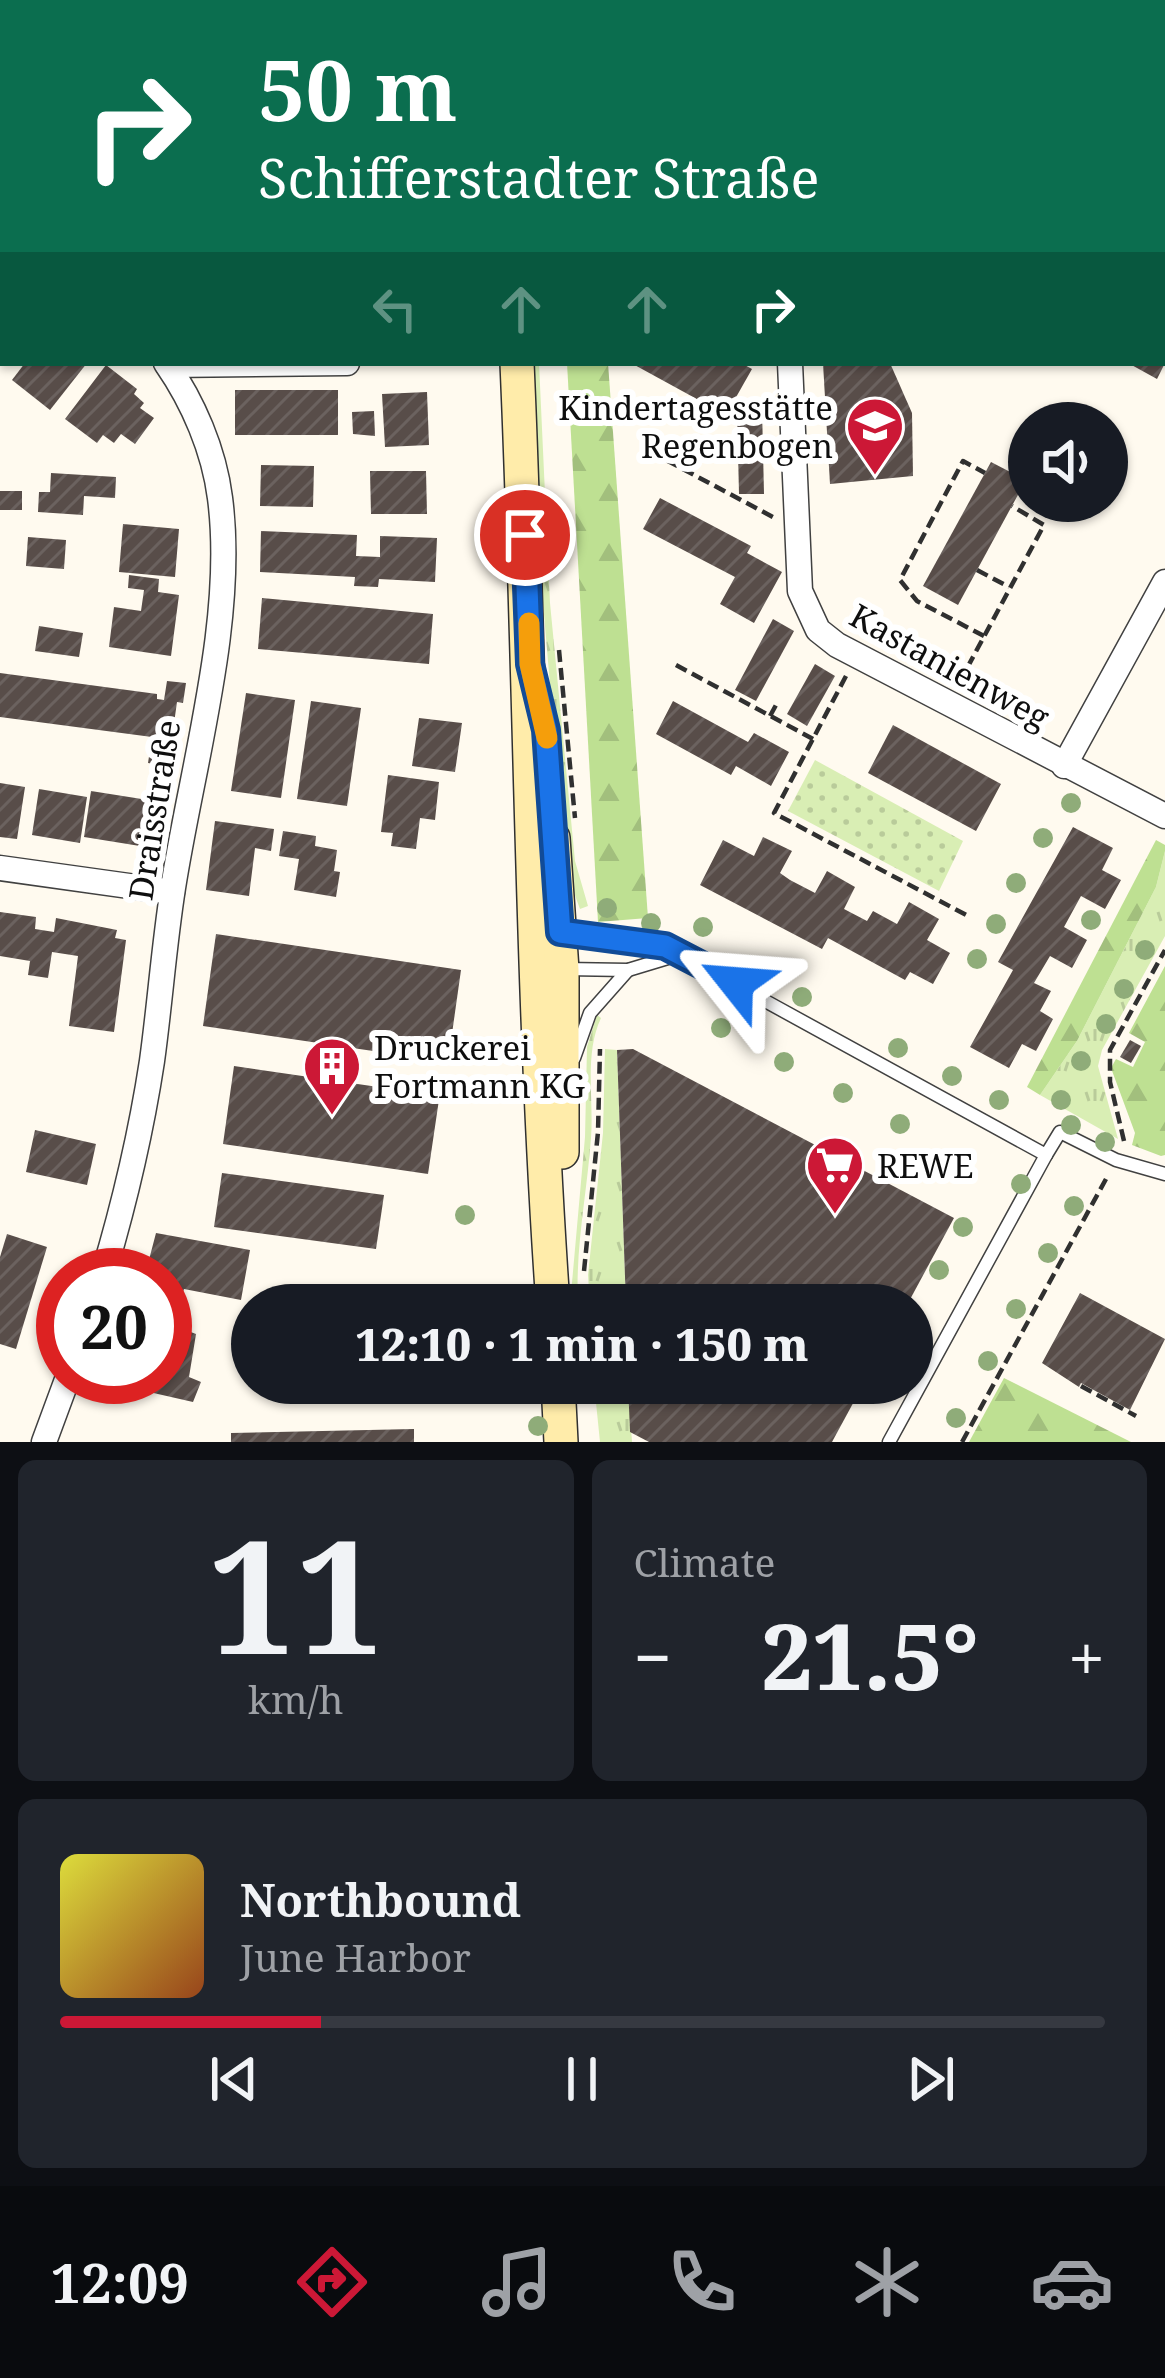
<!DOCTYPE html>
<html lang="en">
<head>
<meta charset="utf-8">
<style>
	body { margin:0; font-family:"Noto Serif",serif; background:#20242c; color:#f1f3f6; height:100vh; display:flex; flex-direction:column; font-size:45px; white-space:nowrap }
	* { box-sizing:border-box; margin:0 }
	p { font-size:39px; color:#9ea1a6 }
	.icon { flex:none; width:66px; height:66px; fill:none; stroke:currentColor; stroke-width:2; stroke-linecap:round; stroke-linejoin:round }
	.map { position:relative; height:1442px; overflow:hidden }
	.side { display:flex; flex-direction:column; gap:18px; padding:18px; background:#0d0f14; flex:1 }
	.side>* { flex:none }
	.guide { position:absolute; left:0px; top:0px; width:1167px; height:366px; box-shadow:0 3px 9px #0004; background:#0b6e4f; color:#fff; overflow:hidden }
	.fabs { position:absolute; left:1008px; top:402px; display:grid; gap:24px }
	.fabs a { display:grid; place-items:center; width:120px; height:120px; border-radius:50%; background:#171b24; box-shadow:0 3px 9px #0004; font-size:60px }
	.speed { position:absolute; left:36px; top:1248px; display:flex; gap:24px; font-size:60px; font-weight:700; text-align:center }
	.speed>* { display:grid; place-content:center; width:156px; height:156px; border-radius:50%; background:#171b24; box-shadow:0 3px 9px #0004; line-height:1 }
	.speed .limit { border:18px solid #d22; background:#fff; color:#111 }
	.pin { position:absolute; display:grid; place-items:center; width:102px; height:102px; color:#fff; margin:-51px; border:6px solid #fff; border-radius:50%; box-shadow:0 3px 12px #0007 }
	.me { position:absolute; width:132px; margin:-66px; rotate:298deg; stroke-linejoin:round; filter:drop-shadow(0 0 9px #0008) }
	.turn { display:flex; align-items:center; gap:42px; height:252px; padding:0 60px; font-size:54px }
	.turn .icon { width:156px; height:156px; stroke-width:2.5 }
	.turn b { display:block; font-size:84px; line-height:102px }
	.lanes { display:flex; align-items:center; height:114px; padding:0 60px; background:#0003; justify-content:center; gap:60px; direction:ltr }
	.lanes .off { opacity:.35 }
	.big { font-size:90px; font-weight:800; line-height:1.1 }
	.side .tile { flex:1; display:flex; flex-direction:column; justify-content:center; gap:18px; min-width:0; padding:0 42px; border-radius:18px; background:#20242c }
	.side .dial { align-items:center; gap:0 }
	.dial b { font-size:156px; line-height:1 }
	.song { display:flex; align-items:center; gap:36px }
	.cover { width:144px; height:144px; border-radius:18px; background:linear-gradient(135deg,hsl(60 70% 55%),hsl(20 70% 35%)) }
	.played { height:12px; border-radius:6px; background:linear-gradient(90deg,#cc1836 25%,#363941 25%) }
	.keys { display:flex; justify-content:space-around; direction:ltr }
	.heat { display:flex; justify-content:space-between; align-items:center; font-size:66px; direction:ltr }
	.side .tiles { flex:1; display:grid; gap:18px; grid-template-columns:1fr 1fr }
	.tile:last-child { grid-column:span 2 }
	.trip { position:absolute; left:231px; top:1284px; width:702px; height:120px; border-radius:60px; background:#171b24; box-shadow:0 3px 9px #0004; font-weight:800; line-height:120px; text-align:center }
	.tab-bar { display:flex; height:192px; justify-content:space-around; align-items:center; background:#090b0e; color:#9ea1a6 }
	.tab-bar .icon { width:84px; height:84px }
	.tab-bar .selected { color:#cc1836 }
	.tab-bar b { font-size:54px; color:#f1f3f6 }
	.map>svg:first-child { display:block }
	.grass { fill:url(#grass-tufts) }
	.forest { fill:url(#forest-firs) }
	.garden { fill:url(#garden-dots) }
	.building { fill:url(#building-hatch) }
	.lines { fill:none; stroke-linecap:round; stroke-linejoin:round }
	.lane-casing { stroke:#414141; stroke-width:15 }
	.street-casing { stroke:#414141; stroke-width:27 }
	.secondary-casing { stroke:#303030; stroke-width:36 }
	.path { stroke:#303030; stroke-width:4.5; stroke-dasharray:12 6; stroke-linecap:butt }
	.lane { stroke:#fff; stroke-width:12 }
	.street { stroke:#fff; stroke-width:24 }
	.secondary { stroke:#ffecaa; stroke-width:33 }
	.tree { fill:#8fac79 }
	.route-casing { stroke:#114b97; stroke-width:30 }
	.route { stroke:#1a73e8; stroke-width:21 }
	.slow { stroke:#f59e0b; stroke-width:21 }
	.labels { text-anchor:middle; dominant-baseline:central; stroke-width:12; stroke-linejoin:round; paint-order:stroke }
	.poi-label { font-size:33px; fill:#0e0e0e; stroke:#fff; text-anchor:start }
	.street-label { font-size:33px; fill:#0e0e0e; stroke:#fff }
</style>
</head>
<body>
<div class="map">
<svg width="1165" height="1442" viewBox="0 0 1165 1442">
	<defs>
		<pattern id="grass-tufts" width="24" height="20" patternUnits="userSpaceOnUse" patternTransform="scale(3)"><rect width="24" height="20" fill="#d9eeb4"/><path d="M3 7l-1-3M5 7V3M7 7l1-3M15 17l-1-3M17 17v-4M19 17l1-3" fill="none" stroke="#b9cb9a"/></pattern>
		<pattern id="forest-firs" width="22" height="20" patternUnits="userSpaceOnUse" patternTransform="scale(3)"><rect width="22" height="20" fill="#bee092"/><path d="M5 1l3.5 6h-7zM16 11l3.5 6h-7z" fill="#a2bf7d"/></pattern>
		<pattern id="garden-dots" width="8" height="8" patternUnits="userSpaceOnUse" patternTransform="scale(3)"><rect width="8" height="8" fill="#d9eeb4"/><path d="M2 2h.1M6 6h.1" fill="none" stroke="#b9cb9a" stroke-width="1.8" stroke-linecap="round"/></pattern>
		<pattern id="building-hatch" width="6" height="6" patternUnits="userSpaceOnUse" patternTransform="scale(3)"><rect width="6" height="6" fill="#584d49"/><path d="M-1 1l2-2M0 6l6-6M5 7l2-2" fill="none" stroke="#6b625f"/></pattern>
	</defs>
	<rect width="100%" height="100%" fill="#fffaef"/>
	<g class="grass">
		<polygon points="530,363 539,363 550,603 575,861 588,906 580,909 566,871 540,568"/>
		<polygon points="1165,851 1165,936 1102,1050 1098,1066 1118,1139 1040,1095 1077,1041 1156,887"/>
		<path d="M597 1015 601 1018C584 1054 594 1099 591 1138 587 1194 575 1249 578 1305H570L585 1137 587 1047Z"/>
		<polygon points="605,1049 617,1050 626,1305 590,1305 588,1275 603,1133"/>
		<polygon points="594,1383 628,1383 632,1442 600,1442"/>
	</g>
	<g class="forest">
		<polygon points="0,0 594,0 594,3 3,3 3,59"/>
		<polygon points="567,363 608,363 648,918 598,922"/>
		<polygon points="1156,840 1165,845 1165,851 1156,887 1077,1041 1040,1095 1027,1087"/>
		<polygon points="1165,966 1165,1155 1161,1156 1132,1145 1135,1133 1111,1068 1116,1059 1133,1067 1145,1042 1129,1033"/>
		<polygon points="1004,1378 1131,1442 969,1442"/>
	</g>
	<polygon class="garden" points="815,760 963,841 939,891 788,811"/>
	<g class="building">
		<polygon points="25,363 87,363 50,410 12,380"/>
		<polygon points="631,363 741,363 752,369 726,415"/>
		<polygon points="823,363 890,363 912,413 913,476 830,484"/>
		<polygon points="1128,363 1165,363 1157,379"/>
		<polygon points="106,365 137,389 134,394 144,403 140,408 154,418 135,444 121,434 114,443 103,435 97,443 65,419"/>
		<rect x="235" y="390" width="103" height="45"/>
		<polygon points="427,392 429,445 385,447 382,394"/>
		<polygon points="762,408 764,494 739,494 737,409"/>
		<polygon points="374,411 375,436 353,434 352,412"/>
		<polygon points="991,462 1026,480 958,605 923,586"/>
		<polygon points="261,465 314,466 313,507 260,506"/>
		<polygon points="370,471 426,471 427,514 371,514"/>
		<polygon points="51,473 116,477 115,498 84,496 83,515 38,512 39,492 50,492"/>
		<rect x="0" y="491" width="22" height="19"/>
		<polygon points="660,498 751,546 747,553 782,572 754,623 720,604 735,577 643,529"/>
		<polygon points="123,524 179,529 175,577 119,572"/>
		<polygon points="261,531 357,535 356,556 380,557 380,536 437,538 435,582 379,579 378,587 354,586 355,577 260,572"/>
		<polygon points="28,537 66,540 64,569 26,566"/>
		<polygon points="129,575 159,579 158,592 179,595 171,656 109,647 114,607 141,611 144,590 128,588"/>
		<polygon points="262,598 433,614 429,664 258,649"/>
		<polygon points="773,619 794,631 756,701 735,690"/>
		<polygon points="39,626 83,633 79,657 35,651"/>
		<polygon points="815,664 835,676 807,726 787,714"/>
		<polygon points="0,673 157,694 157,699 164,700 167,681 186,683 183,703 177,702 168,766 148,763 152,737 0,717"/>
		<polygon points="246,693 295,700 281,798 231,791"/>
		<polygon points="311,701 361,708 347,806 297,799"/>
		<polygon points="673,701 748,742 754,733 789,752 771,786 736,766 731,775 656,734"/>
		<polygon points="419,718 462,723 455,772 412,766"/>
		<polygon points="893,725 1001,784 976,831 868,773"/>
		<polygon points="388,775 439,782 435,820 420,818 416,849 391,846 393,833 381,832"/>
		<polygon points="0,783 25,787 17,839 0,837"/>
		<polygon points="39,789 87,797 80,843 32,835"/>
		<polygon points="91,791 148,800 140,846 84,837"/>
		<polygon points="215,821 274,829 271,851 255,848 249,896 206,890"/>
		<polygon points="1073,827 1113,848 1102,870 1121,880 1105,909 1081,896 1064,927 1087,940 1072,968 1050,956 1034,983 1051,991 1040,1011 1053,1019 1036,1051 1022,1044 1009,1068 970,1047 1013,970 998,962"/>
		<polygon points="283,831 316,836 315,846 337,850 334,871 340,872 336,897 294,890 299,859 279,856"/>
		<polygon points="763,837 792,851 780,873 790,880 815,893 827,871 855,887 844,909 867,921 873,911 897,924 909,902 939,919 927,940 950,953 933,984 910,972 905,980 828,938 822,949 700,885 723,840 754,856"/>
		<polygon points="0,912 36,917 35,929 54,932 56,918 117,930 115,938 126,940 114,1032 69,1026 78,956 52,952 48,978 28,975 30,961 0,956"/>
		<polygon points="216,934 461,970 448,1062 203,1026"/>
		<polygon points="1130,1040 1141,1046 1131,1063 1120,1057"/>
		<polygon points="633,1049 954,1218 907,1305 626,1305 617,1050"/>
		<polygon points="234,1066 399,1090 400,1080 441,1086 428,1174 223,1144"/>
		<polygon points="35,1130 96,1144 87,1185 26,1172"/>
		<polygon points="222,1173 384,1195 376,1249 214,1227"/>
		<polygon points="156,1233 250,1250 241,1300 184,1289 176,1310 186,1314 180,1328 196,1334 189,1377 201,1382 193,1402 114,1384 117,1377 165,1377 165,1275 145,1275"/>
		<polygon points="7,1234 47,1247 16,1349 0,1344 0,1257"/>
		<polygon points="1080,1293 1165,1339 1130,1410 1081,1383 1079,1387 1042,1363"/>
		<polygon points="628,1383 864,1383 832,1442 649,1442 630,1432"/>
		<polygon points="414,1429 414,1442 231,1442 231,1433"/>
	</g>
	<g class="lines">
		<defs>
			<g id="lane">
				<polyline points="565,933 665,946 1046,1155 1060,1132 1116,1160 1165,1174"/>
				<polyline points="565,969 628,970 681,954"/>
				<polyline points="574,1058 590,1013 628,970"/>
				<polyline points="889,1442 1046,1155"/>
			</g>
			<g id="street">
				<polyline points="775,0 775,3"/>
				<polyline points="940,0 946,3"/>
				<polyline points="1164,124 1165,125"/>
				<polyline points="0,160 3,155"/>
				<polyline points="0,247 3,248"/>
				<polyline points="790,363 800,591 818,630 837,645 1165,816"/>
				<polyline points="168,365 347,363"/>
				<polyline points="1064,766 1165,582"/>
				<polyline points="0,868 172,892"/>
				<path d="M103 1275C124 1205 141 1133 152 1061 160 1003 164 945 173 888 192 766 236 619 220 498 214 450 193 402 166 363"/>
				<polyline points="44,1442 68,1377"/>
			</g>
			<g id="secondary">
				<polyline points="476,0 477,3"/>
				<polyline points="505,0 505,3"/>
				<path d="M517 363C531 677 531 991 553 1305"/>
				<polyline points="553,838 562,970 562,1152"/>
				<polyline points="558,1383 561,1442"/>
			</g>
		</defs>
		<use href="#lane" class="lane-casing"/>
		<use href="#street" class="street-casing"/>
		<use href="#secondary" class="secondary-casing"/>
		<g class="path">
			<polyline points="258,0 259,3"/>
			<polyline points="0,47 3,46"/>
			<polyline points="1164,49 1165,47"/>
			<polyline points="651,452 773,517"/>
			<polyline points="977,570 1009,587"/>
			<polyline points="984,636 917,601 900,580 963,461 985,473"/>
			<polyline points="559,650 575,818"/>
			<polyline points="676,665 813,739"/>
			<polyline points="846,676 774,813 970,917"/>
			<polyline points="959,683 1044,525 1012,506"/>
			<polyline points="770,716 776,705"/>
			<polyline points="1124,1141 1110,1082 1110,1050 1165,950"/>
			<polyline points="584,1271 598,1132 600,1049"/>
			<polyline points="1081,1386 1136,1416"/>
			<polyline points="962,1442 1106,1179"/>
		</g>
		<use href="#lane" class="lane"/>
		<use href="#street" class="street"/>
		<use href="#secondary" class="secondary"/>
	</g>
	<g class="tree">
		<circle cx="1071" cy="803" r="10"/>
		<circle cx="1043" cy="838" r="10"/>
		<circle cx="1016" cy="883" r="10"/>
		<circle cx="607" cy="908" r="10"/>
		<circle cx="1091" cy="920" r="10"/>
		<circle cx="651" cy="923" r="10"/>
		<circle cx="996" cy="924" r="10"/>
		<circle cx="703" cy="927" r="10"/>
		<circle cx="1145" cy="950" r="10"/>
		<circle cx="977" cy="959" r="10"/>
		<circle cx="755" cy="972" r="10"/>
		<circle cx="1124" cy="989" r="10"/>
		<circle cx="802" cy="997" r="10"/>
		<circle cx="1106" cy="1024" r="10"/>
		<circle cx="721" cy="1028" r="10"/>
		<circle cx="898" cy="1048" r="10"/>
		<circle cx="1081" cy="1061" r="10"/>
		<circle cx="784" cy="1062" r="10"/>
		<circle cx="952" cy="1076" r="10"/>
		<circle cx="843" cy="1093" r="10"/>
		<circle cx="999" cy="1100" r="10"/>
		<circle cx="1061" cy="1100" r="10"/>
		<circle cx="900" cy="1124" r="10"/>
		<circle cx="1071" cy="1125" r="10"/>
		<circle cx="1105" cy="1142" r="10"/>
		<circle cx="965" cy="1159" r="10"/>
		<circle cx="1021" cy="1184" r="10"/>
		<circle cx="1074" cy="1206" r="10"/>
		<circle cx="465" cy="1215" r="10"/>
		<circle cx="963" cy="1227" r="10"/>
		<circle cx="1048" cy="1253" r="10"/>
		<circle cx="939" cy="1270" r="10"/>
		<circle cx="1016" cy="1309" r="10"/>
		<circle cx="988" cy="1361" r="10"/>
		<circle cx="956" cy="1418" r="10"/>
		<circle cx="538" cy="1426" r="10"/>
	</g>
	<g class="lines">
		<defs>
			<polyline id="route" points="525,535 530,664 546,730 560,932 665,946 736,983"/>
		</defs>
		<use href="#route" class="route-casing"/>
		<use href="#route" class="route"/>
		<polyline class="slow" points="529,623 530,664 547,738"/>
	</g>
	<defs>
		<symbol id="school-pin" viewBox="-11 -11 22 30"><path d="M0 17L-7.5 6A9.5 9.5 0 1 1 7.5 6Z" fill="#cc1836" stroke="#fff"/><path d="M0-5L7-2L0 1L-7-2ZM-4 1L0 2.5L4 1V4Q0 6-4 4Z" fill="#fff"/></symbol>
		<symbol id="building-pin" viewBox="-11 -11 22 30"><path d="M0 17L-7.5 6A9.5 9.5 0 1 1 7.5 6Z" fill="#cc1836" stroke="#fff"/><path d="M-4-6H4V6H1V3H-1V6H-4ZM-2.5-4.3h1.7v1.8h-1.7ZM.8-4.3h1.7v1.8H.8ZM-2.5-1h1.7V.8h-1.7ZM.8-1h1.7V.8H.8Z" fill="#fff"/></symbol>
		<symbol id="supermarket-pin" viewBox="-11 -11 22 30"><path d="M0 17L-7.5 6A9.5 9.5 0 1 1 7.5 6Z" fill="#cc1836" stroke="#fff"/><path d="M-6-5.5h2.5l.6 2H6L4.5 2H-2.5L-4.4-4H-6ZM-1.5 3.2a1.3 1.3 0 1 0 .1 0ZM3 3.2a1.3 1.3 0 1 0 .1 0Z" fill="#fff"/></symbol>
	</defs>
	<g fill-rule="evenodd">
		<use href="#school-pin" x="842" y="393" width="66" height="90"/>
		<use href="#building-pin" x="299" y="1033" width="66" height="90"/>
		<use href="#supermarket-pin" x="802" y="1132" width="66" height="90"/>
	</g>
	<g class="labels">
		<g class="poi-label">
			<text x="833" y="407" text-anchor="end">Kindertagesstätte<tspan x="833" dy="38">Regenbogen</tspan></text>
			<text x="374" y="1047">Druckerei<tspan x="374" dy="38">Fortmann KG</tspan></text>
			<text x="877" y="1165">REWE</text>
		</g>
		<g class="street-label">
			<text transform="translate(950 666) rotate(29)">Kastanienweg</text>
			<text transform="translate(154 810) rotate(-81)">Draisstraße</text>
		</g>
	</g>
</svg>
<div class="fabs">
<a><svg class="icon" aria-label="sound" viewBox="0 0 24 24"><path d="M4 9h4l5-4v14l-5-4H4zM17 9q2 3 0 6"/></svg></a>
</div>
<div class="speed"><div class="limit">20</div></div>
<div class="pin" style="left:525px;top:535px;background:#d93025"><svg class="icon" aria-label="arrive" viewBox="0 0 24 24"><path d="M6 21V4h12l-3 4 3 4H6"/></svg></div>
<svg class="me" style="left:736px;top:983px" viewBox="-20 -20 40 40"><path d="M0-17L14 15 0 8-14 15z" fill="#1a73e8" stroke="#fff" stroke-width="4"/></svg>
<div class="trip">12:10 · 1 min · 150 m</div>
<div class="guide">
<div class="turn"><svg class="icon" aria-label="right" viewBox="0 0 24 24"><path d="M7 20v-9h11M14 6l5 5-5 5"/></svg><div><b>50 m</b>Schifferstadter Straße</div></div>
<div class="lanes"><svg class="icon off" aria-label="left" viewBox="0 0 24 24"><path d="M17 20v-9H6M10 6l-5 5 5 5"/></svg><svg class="icon off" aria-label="ahead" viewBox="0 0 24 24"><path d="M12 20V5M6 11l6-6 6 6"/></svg><svg class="icon off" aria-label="ahead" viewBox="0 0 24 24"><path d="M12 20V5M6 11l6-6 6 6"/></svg><svg class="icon" aria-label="right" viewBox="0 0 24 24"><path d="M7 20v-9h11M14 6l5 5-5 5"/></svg></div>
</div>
</div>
<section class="side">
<div class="tiles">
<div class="tile dial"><b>11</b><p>km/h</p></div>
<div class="tile"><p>Climate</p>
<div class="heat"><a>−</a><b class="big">21.5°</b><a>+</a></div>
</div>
<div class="tile">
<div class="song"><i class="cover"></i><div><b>Northbound</b><p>June Harbor</p></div></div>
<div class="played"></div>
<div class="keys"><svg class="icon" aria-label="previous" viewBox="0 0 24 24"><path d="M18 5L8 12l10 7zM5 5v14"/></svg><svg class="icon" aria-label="pause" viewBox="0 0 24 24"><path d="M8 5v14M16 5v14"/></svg><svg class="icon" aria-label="next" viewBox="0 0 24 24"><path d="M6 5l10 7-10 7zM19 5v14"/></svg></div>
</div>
</div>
</section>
<nav class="tab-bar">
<b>12:09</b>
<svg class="icon selected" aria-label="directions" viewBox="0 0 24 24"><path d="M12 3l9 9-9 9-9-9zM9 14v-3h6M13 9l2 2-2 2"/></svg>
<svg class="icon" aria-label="music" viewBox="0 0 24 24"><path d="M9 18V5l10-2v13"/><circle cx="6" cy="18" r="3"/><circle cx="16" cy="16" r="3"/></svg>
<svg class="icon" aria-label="phone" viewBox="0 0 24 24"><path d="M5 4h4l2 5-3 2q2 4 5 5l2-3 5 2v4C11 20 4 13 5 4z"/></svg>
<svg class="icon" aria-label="climate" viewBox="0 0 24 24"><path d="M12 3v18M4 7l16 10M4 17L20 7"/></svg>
<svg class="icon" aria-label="car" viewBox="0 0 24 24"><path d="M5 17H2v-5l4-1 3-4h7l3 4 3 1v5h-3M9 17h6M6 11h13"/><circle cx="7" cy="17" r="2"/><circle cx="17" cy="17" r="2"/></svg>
</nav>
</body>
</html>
